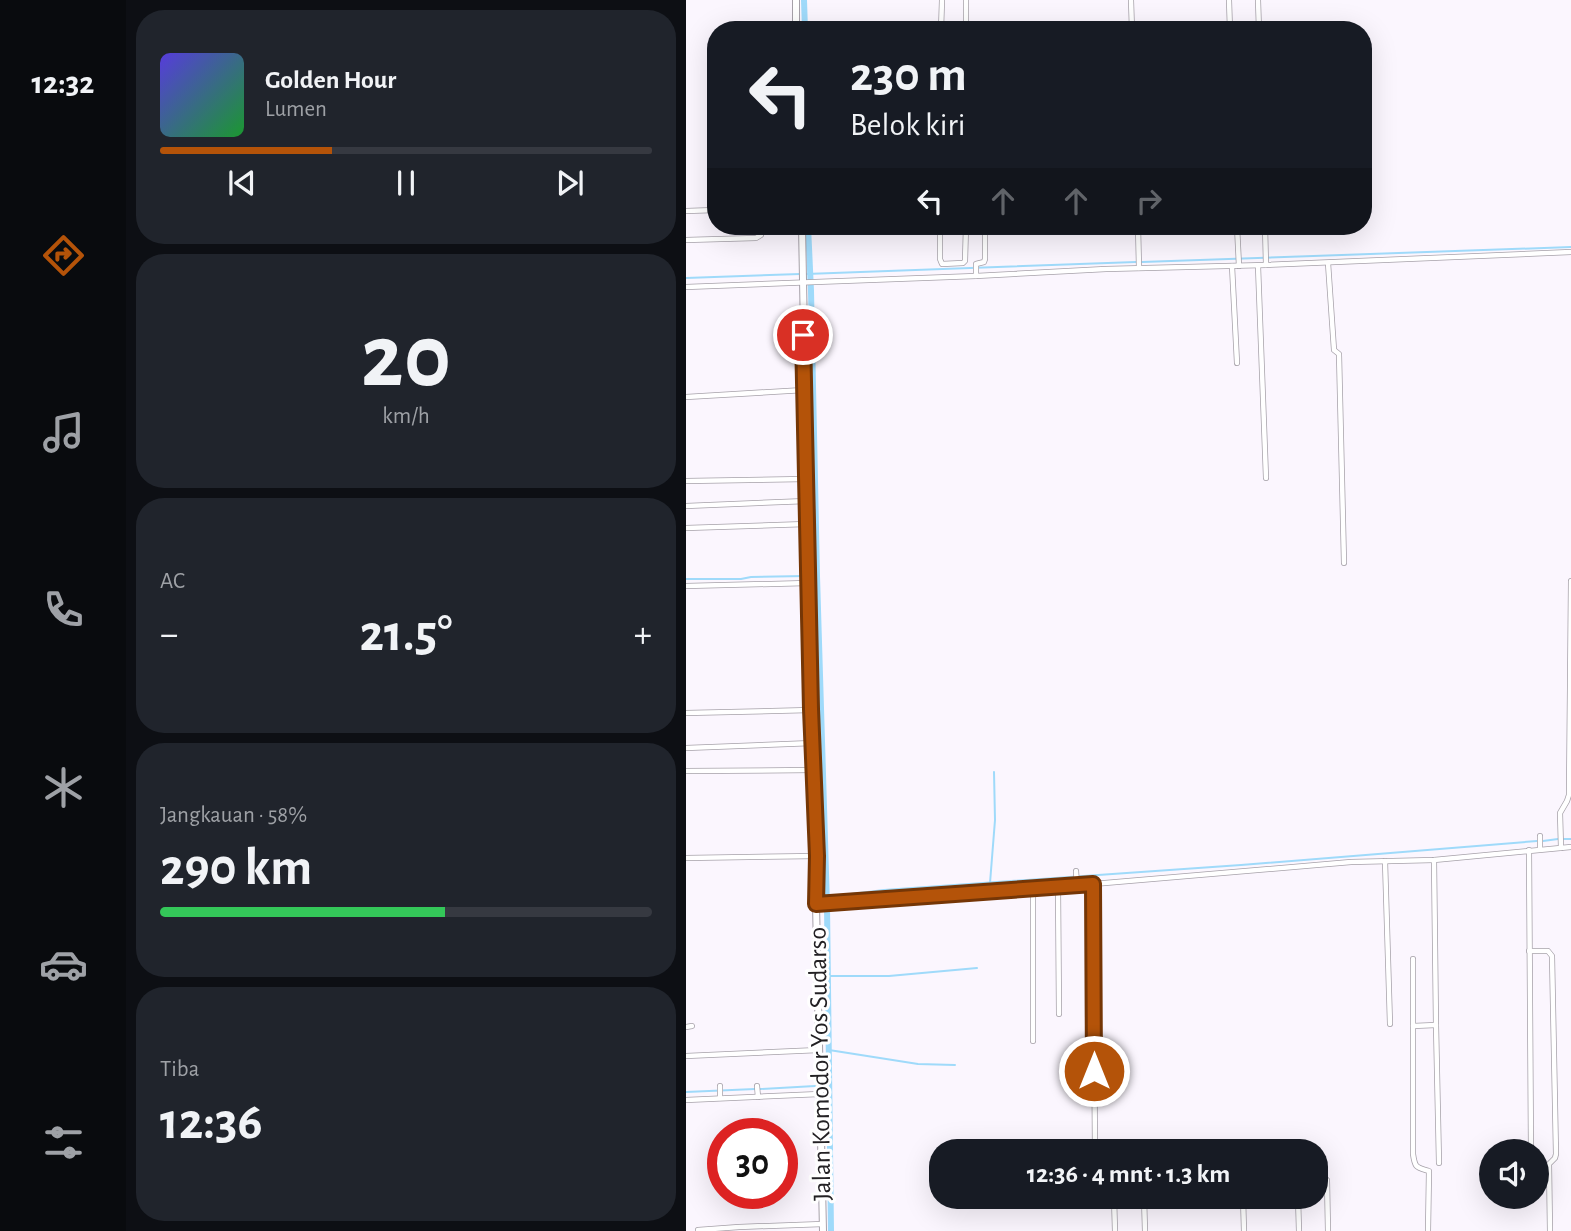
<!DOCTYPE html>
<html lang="id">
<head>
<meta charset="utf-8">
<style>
	body { margin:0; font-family:"Alegreya Sans",sans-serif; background:#20242c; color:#f1f3f6; height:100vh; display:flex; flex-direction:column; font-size:26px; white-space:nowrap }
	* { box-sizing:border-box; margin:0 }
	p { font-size:23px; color:#9ea1a6 }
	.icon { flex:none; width:38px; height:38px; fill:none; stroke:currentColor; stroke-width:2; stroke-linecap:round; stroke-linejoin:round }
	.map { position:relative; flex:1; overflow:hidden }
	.panel { display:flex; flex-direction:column; gap:10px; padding:10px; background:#0d0f14; width:560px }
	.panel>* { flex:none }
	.hud { position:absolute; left:21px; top:21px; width:665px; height:214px; border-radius:28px; box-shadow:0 7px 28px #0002; background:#171b24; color:#f1f3f6; overflow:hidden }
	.buttons { position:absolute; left:793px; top:1139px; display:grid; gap:14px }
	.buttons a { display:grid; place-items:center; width:70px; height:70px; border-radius:50%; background:#171b24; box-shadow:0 7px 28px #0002; font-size:35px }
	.speed { position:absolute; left:21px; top:1118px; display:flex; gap:14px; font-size:35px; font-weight:700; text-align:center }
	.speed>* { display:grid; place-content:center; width:91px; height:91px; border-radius:50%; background:#171b24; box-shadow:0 7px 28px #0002; line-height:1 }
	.speed .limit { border:10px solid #d22; background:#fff; color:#111 }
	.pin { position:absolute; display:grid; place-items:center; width:60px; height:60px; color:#fff; margin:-30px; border:4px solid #fff; border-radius:50%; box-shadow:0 2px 7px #0007 }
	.me { position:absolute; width:77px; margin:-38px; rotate:0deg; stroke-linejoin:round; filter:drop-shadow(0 0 5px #0008) }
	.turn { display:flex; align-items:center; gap:24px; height:147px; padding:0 28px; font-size:32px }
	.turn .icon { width:91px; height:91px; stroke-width:2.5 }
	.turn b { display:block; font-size:49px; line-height:60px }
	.lanes { display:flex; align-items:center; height:66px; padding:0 28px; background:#0003; justify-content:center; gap:35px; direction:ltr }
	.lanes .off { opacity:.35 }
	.big { font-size:52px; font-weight:600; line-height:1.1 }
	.panel .tile { flex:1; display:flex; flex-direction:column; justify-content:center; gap:10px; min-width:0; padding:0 24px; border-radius:28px; background:#20242c }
	.panel .dial { align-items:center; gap:0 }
	.dial b { font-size:91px; line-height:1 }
	.song { display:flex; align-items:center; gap:21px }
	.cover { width:84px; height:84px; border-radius:10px; background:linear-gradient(135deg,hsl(250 70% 55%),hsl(130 70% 35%)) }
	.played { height:7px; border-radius:4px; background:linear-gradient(90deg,#b45309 35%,#363941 35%) }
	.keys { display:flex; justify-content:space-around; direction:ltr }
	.heat { display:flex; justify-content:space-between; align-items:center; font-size:38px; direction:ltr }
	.charge { height:10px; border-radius:5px; background:linear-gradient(90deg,#34c759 58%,#363941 0) }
	.trip { position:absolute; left:243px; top:1139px; width:399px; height:70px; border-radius:28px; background:#171b24; box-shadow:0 7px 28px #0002; font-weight:600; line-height:70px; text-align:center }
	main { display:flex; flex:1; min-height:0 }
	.dock { display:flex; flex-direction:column; width:126px; justify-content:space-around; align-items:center; background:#090b0e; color:#9ea1a6 }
	.dock .icon { width:49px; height:49px }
	.dock .on { color:#b45309 }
	.dock b { font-size:32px; color:#f1f3f6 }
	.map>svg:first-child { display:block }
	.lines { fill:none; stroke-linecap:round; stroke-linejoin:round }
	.stream { stroke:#9fdafa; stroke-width:2 }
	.canal { stroke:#9fdafa; stroke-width:6 }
	.minor-casing { stroke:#a6a1a9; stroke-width:6 }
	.tertiary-casing { stroke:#a6a1a9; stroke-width:8 }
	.minor { stroke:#fff; stroke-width:4.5 }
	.tertiary { stroke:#fff; stroke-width:6 }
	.route-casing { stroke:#753606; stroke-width:18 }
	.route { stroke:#b45309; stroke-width:12 }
	.labels { text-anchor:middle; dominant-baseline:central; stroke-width:6; stroke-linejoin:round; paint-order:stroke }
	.street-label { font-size:26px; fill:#232124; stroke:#fff }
</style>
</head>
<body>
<main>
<nav class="dock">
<b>12:32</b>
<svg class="icon on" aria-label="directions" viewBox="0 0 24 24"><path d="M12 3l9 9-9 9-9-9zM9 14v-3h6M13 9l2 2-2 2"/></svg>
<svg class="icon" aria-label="music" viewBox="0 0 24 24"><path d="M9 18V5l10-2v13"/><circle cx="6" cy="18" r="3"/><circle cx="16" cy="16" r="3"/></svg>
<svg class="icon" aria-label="phone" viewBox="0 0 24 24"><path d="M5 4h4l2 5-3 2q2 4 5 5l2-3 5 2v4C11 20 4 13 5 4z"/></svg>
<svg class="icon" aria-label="climate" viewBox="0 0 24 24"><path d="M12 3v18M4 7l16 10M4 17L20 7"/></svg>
<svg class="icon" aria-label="car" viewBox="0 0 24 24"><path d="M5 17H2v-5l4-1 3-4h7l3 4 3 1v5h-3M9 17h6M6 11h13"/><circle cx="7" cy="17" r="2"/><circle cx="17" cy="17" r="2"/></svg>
<svg class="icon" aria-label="filters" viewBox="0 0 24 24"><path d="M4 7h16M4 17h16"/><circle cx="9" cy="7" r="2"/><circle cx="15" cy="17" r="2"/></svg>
</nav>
<section class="panel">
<div class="tile">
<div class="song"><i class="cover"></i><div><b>Golden Hour</b><p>Lumen</p></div></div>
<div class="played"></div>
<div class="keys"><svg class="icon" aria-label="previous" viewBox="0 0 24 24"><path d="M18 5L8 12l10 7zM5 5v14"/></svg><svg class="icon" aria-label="pause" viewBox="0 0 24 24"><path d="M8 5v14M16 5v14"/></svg><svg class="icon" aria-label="next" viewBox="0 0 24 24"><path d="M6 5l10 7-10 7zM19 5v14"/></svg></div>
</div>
<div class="tile dial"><b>20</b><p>km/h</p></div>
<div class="tile"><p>AC</p>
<div class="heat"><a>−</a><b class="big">21.5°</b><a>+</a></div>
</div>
<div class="tile"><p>Jangkauan · 58%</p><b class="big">290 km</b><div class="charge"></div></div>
<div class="tile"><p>Tiba</p><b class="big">12:36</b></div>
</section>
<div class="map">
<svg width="885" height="1231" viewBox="0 0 885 1231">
	<rect width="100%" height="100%" fill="#fbf6fe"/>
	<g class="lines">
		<g class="stream">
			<polyline points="456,262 885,247"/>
			<polyline points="120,274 450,262"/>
			<polyline points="0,278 114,274"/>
			<polyline points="0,579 55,579 65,577 119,576"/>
			<polyline points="878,839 885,839"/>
			<polyline points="857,841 872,839"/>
			<polyline points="304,883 309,820 308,772"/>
			<polyline points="140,897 198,890 555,865 851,841"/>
			<polyline points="142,976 203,976 291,968"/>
			<polyline points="143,1050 232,1064 269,1065"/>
			<polyline points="139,1086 143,1086"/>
			<polyline points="74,1089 129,1086"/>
			<polyline points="0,1092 69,1089"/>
		</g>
		<g class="canal">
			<polyline points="118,0 119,30"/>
			<polyline points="122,226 125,291 131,576 141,906 145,1231"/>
		</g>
		<defs>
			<g id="minor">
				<polyline points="445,0 446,30"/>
				<polyline points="543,0 544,30"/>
				<polyline points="572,0 573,30"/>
				<polyline points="255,30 256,0"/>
				<polyline points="280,30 280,0"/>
				<polyline points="0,211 30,210"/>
				<polyline points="254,226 254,259 256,264 277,263 279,261 280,226"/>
				<polyline points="452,226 453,268"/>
				<polyline points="551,226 553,266"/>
				<polyline points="579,226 580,265"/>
				<polyline points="0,240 70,238 75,235 77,226"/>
				<polyline points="642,263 648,350 653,354 658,563"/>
				<polyline points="546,266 551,363"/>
				<polyline points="572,266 580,478"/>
				<polyline points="290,276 290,264 298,262 299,259 299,226"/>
				<polyline points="0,287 290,276 420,269 580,265 885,252"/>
				<polyline points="0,397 118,390"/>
				<polyline points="0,481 120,479"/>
				<polyline points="0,506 121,501"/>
				<polyline points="0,528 121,524"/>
				<polyline points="0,586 122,583"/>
				<polyline points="0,713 125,710"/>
				<polyline points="0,748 127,743"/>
				<polyline points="0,771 128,770"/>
				<polyline points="854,836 854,849"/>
				<polyline points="875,848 874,813 881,801 883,795 885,581"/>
				<polyline points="843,850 845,1152"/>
				<polyline points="0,858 131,856"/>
				<polyline points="748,860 750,1025 753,1163"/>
				<polyline points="699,861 704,1024"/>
				<polyline points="390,871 391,885"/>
				<polyline points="407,884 409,1152"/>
				<polyline points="372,887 373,1014"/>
				<polyline points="130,904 372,887 665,862 748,860 885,847"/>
				<polyline points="843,951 862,951 866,956 870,1154 869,1158 863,1164 864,1231"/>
				<path d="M727 959V1154C729 1168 730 1167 743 1171L742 1231"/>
				<polyline points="727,1026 750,1025"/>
				<polyline points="0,1027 6,1026"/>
				<polyline points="347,1041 347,888"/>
				<polyline points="0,1056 133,1050"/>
				<polyline points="34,1086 34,1098"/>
				<polyline points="71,1086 72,1097"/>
				<polyline points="0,1100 134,1094"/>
				<polyline points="630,1178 638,1178 641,1180 642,1231"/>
				<polyline points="428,1197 429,1231"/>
				<polyline points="458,1197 459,1231"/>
				<polyline points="557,1197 558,1231"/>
				<polyline points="612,1197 613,1231"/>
				<polyline points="12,1230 53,1227 137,1224"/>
			</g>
			<g id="tertiary">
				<polyline points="110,0 110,30"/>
				<polyline points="116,226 125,710 131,856 130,904 137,1231"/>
			</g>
		</defs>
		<use href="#minor" class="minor-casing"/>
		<use href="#tertiary" class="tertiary-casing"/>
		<use href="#minor" class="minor"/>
		<use href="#tertiary" class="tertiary"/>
	</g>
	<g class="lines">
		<defs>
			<polyline id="route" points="117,335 125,709 131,856 130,904 407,884 408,1071"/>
		</defs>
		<use href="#route" class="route-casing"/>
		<use href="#route" class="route"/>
	</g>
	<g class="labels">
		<g class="street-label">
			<text transform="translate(134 1064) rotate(-91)">Jalan Komodor Yos Sudarso</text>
		</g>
	</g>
</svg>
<div class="buttons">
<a><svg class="icon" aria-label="sound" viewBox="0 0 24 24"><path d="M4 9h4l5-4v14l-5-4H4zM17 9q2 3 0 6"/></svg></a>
</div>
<div class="speed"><div class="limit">30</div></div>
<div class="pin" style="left:117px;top:335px;background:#d93025"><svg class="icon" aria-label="arrive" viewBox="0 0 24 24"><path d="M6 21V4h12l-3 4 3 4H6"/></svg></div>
<svg class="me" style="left:408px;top:1071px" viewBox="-20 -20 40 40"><circle r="17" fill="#b45309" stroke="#fff" stroke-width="3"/><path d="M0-11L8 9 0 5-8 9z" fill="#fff"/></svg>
<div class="trip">12:36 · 4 mnt · 1.3 km</div>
<div class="hud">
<div class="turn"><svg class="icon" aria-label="left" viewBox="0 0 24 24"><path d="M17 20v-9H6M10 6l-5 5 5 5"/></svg><div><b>230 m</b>Belok kiri</div></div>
<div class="lanes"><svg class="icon" aria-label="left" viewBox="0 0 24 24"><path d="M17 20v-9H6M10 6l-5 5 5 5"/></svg><svg class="icon off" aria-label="ahead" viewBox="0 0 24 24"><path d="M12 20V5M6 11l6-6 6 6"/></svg><svg class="icon off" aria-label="ahead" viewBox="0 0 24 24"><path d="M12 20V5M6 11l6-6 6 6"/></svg><svg class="icon off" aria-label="right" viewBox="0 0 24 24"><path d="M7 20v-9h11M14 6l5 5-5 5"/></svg></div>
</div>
</div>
</main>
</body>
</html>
